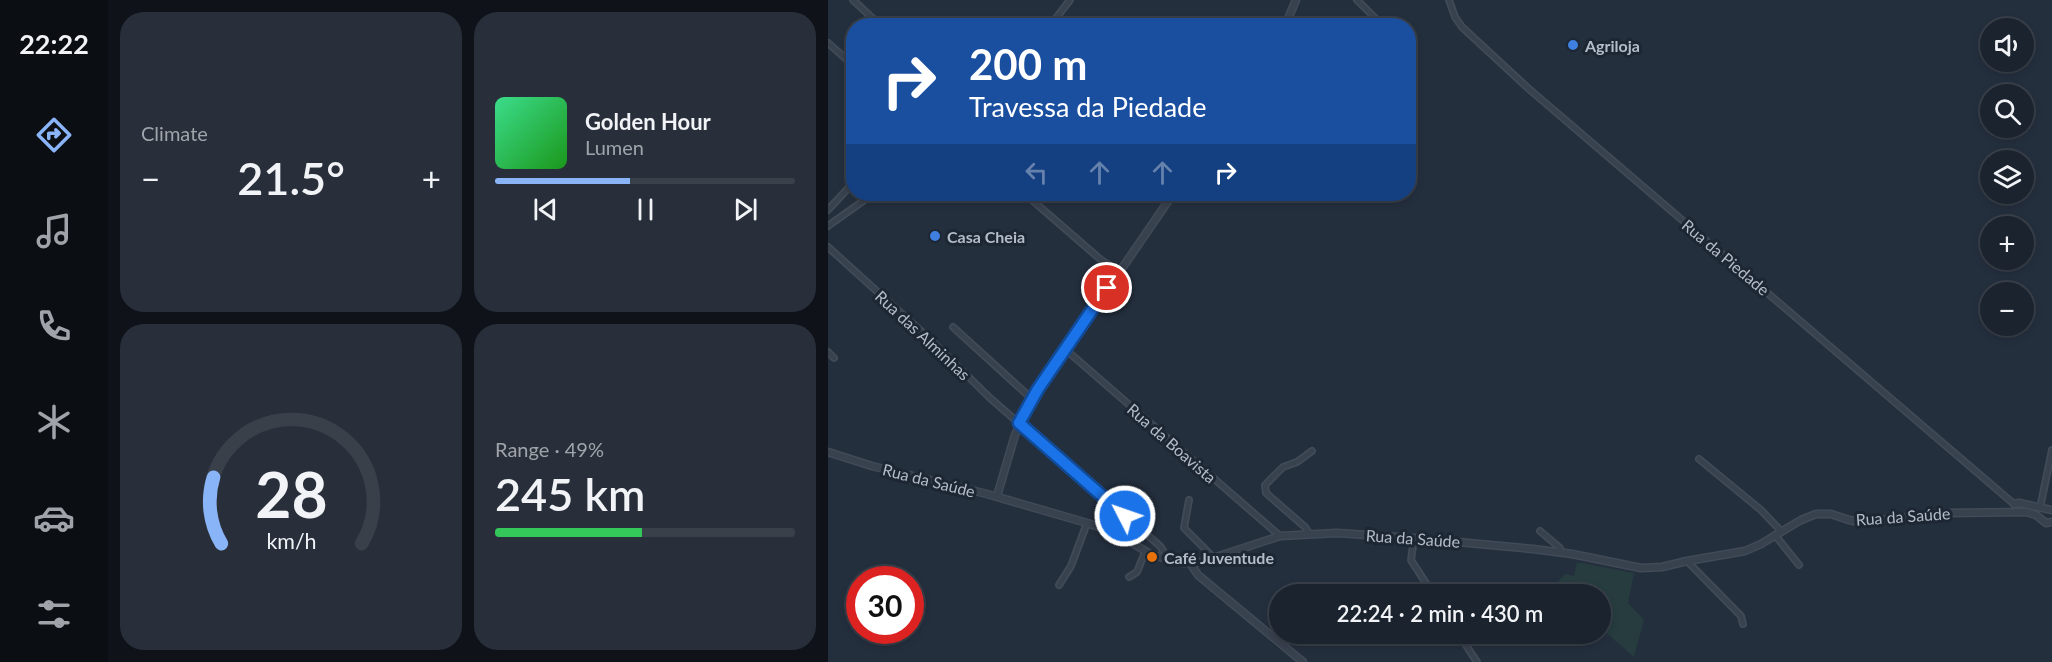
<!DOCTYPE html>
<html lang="en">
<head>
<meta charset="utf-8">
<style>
	body { margin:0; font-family:Lato,sans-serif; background:#282f3a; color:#f1f3f6; height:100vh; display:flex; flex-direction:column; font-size:22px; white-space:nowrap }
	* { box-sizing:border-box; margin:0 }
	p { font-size:20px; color:#a0a4aa }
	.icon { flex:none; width:33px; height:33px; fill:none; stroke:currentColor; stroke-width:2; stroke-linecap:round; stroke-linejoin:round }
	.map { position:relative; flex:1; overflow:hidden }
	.side { display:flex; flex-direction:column; gap:12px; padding:12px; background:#0f1319; width:720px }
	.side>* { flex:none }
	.hud { position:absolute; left:18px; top:18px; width:570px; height:183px; border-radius:24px; box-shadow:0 3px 9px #0003,0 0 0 2px #39404a; background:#1a4fa0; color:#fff; overflow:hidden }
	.tools { position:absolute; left:1152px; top:18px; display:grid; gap:12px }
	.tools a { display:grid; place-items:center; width:54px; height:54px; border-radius:50%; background:#1b232e; box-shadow:0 3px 9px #0003,0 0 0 2px #39404a; font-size:30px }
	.speed { position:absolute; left:18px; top:566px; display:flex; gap:12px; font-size:30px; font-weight:700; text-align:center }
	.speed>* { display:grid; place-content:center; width:78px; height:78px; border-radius:50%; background:#1b232e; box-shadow:0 3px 9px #0003,0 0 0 2px #39404a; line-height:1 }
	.speed .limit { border:9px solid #d22; background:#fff; color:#111 }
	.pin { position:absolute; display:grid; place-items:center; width:51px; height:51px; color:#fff; margin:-26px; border:3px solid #fff; border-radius:50%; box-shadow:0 2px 6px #0007 }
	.me { position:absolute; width:66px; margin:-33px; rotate:311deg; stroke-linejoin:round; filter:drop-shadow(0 0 4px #0008) }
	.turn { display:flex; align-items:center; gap:21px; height:126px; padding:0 24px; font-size:27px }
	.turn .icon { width:78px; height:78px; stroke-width:2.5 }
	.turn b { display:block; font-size:42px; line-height:51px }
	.lanes { display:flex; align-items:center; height:57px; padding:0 24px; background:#0003; justify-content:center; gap:30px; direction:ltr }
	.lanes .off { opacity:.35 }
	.big { font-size:45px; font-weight:600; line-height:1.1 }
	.side .tile { flex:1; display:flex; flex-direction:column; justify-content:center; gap:9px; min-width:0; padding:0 21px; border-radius:24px; background:#282f3a }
	.side .dial { align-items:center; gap:0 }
	.dial svg { height:156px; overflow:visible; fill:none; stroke:#39404a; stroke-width:7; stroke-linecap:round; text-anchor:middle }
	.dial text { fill:#f1f3f6; stroke:none }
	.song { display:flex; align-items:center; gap:18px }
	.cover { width:72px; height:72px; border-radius:9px; background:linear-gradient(135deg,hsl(150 70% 55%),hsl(120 70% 35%)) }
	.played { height:6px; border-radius:3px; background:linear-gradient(90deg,#8ab4f8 45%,#39404a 45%) }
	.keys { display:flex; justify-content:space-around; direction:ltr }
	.heat { display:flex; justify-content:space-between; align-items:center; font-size:33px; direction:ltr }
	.charge { height:9px; border-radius:4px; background:linear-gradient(90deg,#34c759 49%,#39404a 0) }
	.side .tiles { flex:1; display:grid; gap:12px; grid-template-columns:repeat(2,1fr) }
	.trip { position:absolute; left:441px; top:584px; width:342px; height:60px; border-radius:30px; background:#1b232e; box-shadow:0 3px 9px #0003,0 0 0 2px #39404a; font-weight:600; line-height:60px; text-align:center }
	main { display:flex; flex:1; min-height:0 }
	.dock { display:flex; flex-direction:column; width:108px; justify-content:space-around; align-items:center; background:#0b0e12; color:#a0a4aa }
	.dock .icon { width:42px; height:42px }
	.dock .active { color:#8ab4f8 }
	.dock b { font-size:27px; color:#f1f3f6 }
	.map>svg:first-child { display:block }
	.green { fill:#263c3f }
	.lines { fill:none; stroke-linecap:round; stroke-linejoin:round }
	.minor-casing { stroke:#414a57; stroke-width:8 }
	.tertiary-casing { stroke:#414a57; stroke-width:9 }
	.minor { stroke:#38414e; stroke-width:4.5 }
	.tertiary { stroke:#38414e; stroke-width:6 }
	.route-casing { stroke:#114b97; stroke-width:15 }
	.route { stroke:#1a73e8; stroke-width:10 }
	.shop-dot { fill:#3f7fe0; stroke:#1d2633; stroke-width:2 }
	.food-dot { fill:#e8710a; stroke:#1d2633; stroke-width:2 }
	.labels { text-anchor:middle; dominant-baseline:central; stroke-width:6; stroke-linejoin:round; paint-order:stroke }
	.poi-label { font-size:16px; font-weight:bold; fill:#b4bcc9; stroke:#1d2633; text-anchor:start }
	.street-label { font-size:16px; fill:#b4bcc9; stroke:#1d2633 }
</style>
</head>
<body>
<main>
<nav class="dock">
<b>22:22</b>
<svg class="icon active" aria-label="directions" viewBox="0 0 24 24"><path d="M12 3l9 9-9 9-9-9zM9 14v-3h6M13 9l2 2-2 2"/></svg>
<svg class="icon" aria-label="music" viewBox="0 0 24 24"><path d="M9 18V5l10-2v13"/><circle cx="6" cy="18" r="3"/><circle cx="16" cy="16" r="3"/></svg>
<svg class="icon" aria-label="phone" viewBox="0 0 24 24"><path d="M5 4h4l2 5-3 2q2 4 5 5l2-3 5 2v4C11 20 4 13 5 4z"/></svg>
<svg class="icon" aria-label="climate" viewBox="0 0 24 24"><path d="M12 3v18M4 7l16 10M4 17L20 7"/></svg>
<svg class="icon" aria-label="car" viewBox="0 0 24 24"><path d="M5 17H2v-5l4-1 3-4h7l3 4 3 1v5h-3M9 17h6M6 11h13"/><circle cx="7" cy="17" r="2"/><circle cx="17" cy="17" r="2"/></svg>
<svg class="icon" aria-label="filters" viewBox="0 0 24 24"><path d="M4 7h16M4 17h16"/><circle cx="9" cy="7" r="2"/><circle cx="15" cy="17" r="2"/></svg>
</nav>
<section class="side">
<div class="tiles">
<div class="tile"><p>Climate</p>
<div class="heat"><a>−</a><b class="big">21.5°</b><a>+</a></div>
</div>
<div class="tile">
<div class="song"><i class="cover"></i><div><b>Golden Hour</b><p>Lumen</p></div></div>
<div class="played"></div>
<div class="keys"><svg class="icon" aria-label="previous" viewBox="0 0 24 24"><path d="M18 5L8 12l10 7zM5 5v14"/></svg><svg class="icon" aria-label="pause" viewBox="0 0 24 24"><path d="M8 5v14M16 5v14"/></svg><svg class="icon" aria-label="next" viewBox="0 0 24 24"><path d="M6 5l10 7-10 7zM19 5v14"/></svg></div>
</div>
<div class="tile dial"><svg viewBox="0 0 100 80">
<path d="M14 69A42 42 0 1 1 86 69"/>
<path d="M14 69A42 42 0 0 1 10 35" stroke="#8ab4f8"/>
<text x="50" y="56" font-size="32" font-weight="700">28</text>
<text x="50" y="72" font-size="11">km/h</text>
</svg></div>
<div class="tile"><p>Range · 49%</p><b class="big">245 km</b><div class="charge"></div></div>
</div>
</section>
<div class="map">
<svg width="1224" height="662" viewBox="0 0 1224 662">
	<rect width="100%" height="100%" fill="#242f3e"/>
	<polygon class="green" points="749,562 806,573 800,603 816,620 806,657 773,628 772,594 733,594 725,587 737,574 746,576"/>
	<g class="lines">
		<defs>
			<g id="minor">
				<polyline points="25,0 53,26"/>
				<polyline points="529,0 555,26"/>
				<polyline points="621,0 627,17 634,27 701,89 1186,504"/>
				<polyline points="222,26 242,0"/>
				<polyline points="0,43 26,66"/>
				<polyline points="197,194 272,259 290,271"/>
				<polyline points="0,210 26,182"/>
				<polyline points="0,226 45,194"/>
				<polyline points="0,247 105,342 162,398 332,546 341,560"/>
				<polyline points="125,327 204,399"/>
				<polyline points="237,349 452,536"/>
				<polyline points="0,352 6,358"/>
				<polyline points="871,459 933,510 953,531"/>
				<polyline points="361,500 356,528 386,558"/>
				<polyline points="1212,508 1224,450"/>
				<polyline points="712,531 732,548 733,552"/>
				<polyline points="481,533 477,527 438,493 437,485 455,467 469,462 484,451"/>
				<polyline points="947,535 971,565"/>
				<polyline points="586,538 583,560 605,594"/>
				<polyline points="859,561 913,616 915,624"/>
				<polyline points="301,577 309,572 317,552"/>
				<polyline points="231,585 243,566 259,523"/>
				<polyline points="630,633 649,662"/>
			</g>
			<g id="tertiary">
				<polyline points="457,26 468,0"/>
				<polyline points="0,452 44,466 159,494 259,523 286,532 324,555 355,563 373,562 452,536 509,533 586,538 705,549 744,554 813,568 834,567 859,561 917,551 933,544 973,520 988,514 1003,514 1021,520 1031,522 1119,513 1198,512 1208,515 1218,523 1224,522"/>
				<polyline points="169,496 187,435 201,404 345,194"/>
				<polyline points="1186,504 1191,503 1224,510"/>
				<polyline points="362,563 370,575 475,662"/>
			</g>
		</defs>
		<use href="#minor" class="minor-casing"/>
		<use href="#tertiary" class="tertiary-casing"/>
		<use href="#minor" class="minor"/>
		<use href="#tertiary" class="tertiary"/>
	</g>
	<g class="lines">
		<defs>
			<polyline id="route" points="279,288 210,389 191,423 297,516"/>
		</defs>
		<use href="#route" class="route-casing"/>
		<use href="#route" class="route"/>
	</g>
	<g class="shop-dot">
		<circle cx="745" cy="45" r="6"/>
		<circle cx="107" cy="236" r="6"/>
	</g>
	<circle class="food-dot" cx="324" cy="557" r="6"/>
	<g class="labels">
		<g class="poi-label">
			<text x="757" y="45">Agriloja</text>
			<text x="119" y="236">Casa Cheia</text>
			<text x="336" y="557">Café Juventude</text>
		</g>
		<g class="street-label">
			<text transform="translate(898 257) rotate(40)">Rua da Piedade</text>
			<text transform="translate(95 335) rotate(43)">Rua das Alminhas</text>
			<text transform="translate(344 443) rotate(41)">Rua da Boavista</text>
			<text transform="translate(101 480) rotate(14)">Rua da Saúde</text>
			<text transform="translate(1075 516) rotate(-4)">Rua da Saúde</text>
			<text transform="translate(585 538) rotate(4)">Rua da Saúde</text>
		</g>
	</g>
</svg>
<div class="tools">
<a><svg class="icon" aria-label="sound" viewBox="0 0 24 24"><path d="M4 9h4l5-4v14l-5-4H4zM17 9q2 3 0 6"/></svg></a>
<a><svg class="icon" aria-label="search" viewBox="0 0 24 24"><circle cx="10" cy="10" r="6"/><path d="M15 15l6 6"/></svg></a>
<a><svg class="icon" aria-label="layers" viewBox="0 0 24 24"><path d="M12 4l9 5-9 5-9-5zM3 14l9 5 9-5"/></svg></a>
<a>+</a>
<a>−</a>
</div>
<div class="speed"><div class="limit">30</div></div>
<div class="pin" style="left:279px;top:288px;background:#d93025"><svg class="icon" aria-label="arrive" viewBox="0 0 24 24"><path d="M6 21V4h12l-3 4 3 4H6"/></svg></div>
<svg class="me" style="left:297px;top:516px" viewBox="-20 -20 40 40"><circle r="17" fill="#1a73e8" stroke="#fff" stroke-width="3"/><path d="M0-11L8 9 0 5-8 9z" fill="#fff"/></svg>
<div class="trip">22:24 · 2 min · 430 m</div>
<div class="hud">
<div class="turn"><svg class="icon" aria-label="right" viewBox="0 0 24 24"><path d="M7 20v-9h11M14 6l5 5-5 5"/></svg><div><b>200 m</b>Travessa da Piedade</div></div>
<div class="lanes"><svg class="icon off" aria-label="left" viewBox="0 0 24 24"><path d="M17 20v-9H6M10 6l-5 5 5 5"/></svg><svg class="icon off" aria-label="ahead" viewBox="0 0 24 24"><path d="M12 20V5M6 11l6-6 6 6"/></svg><svg class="icon off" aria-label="ahead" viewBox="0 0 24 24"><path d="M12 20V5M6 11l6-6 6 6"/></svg><svg class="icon" aria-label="right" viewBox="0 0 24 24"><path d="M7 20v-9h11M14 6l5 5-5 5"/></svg></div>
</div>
</div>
</main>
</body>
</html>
